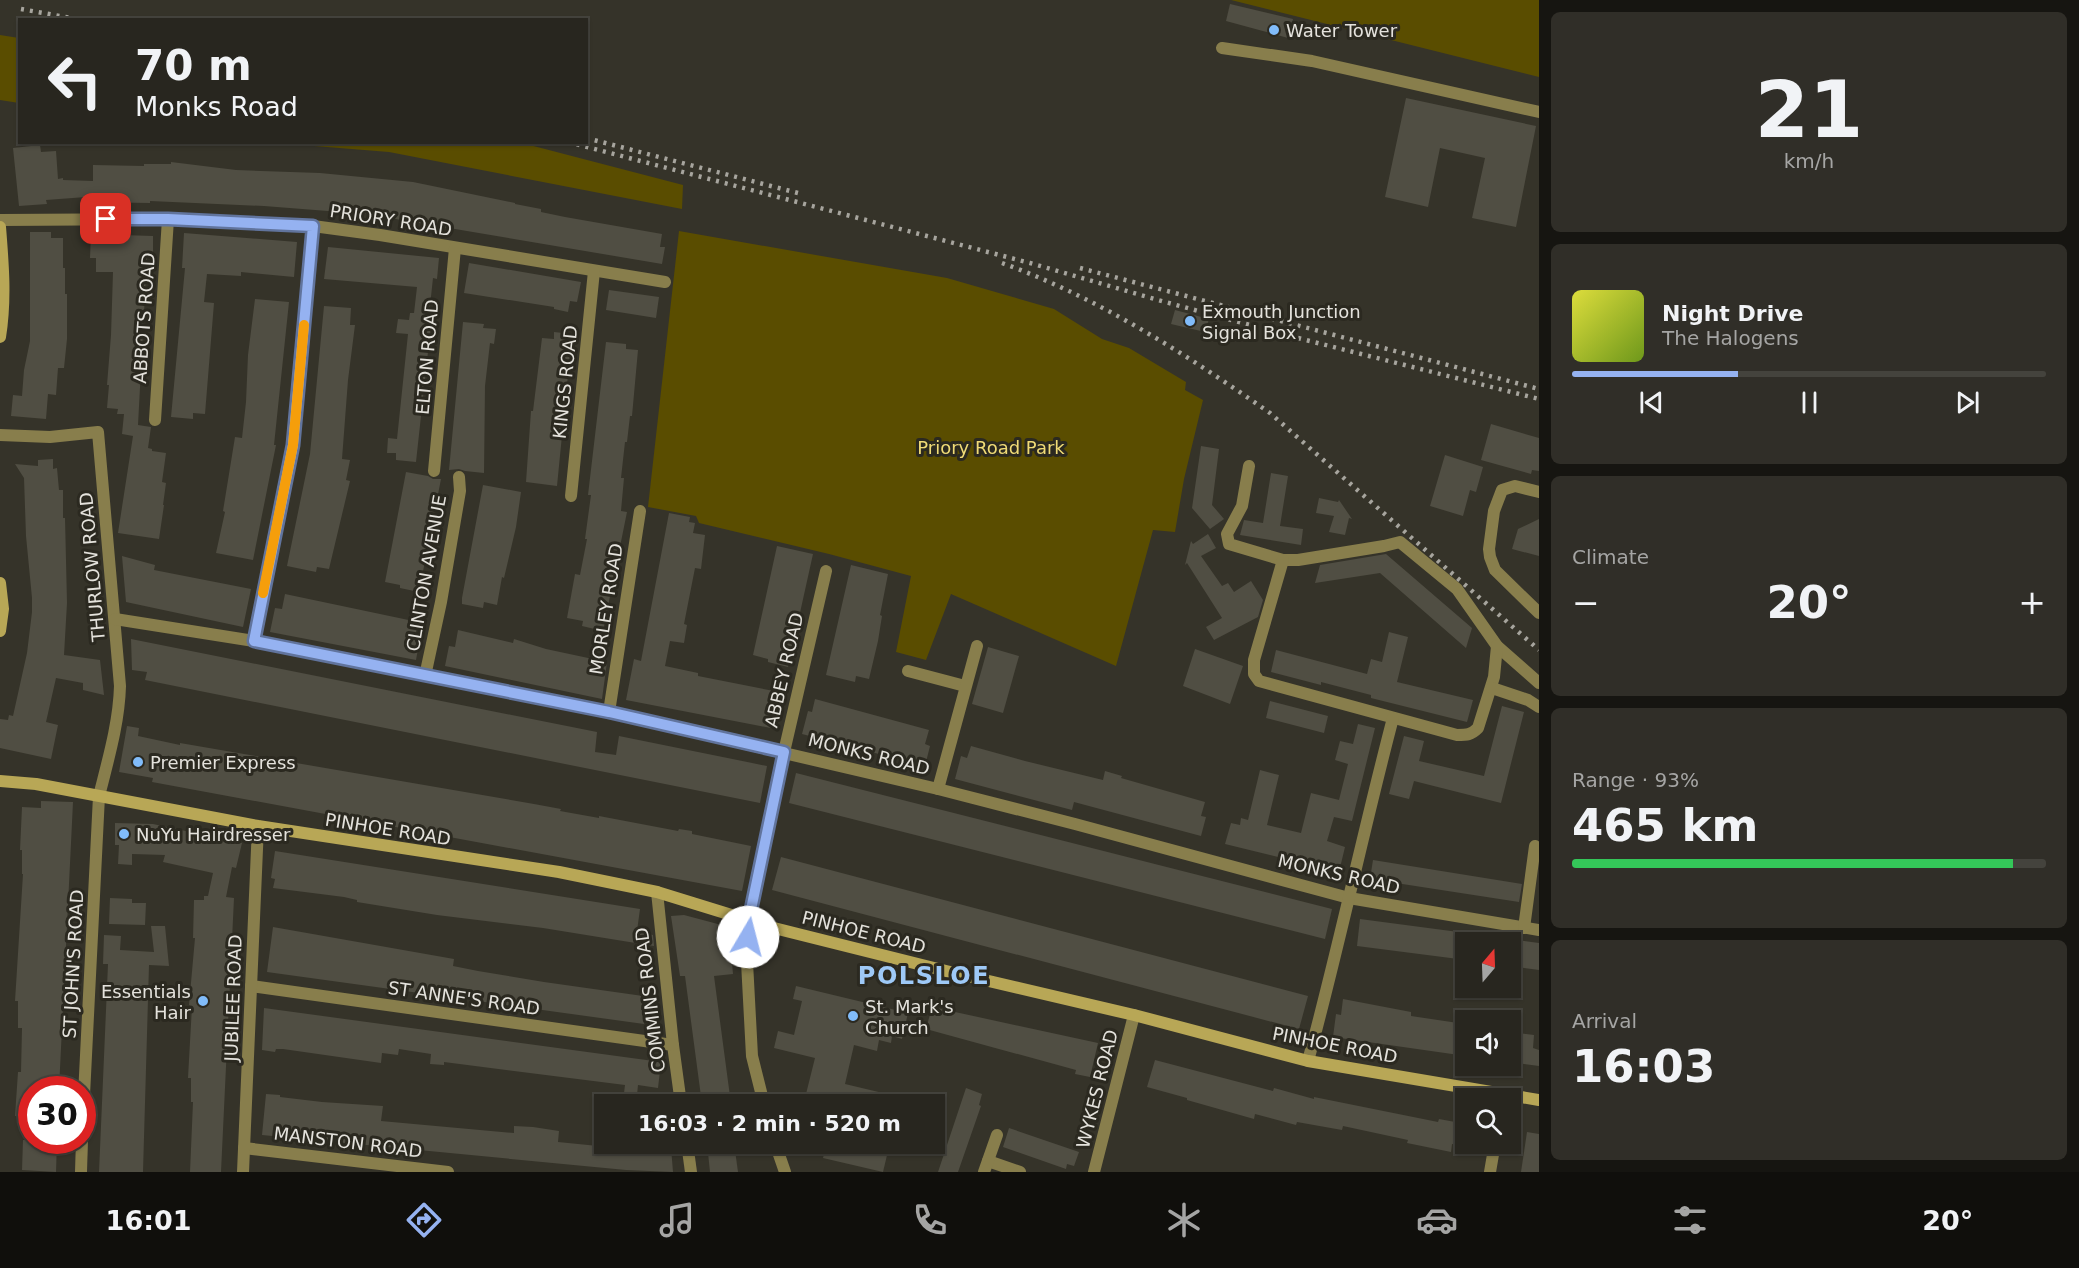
<!DOCTYPE html>
<html lang="en">
<head>
<meta charset="utf-8">
<style>
	body { margin:0; font-family:"DejaVu Sans",sans-serif; background:#302e28; color:#f1f3f6; height:100vh; display:flex; flex-direction:column; font-size:22px; white-space:nowrap }
	* { box-sizing:border-box; margin:0 }
	p { font-size:20px; color:#a5a5a4 }
	.icon { flex:none; width:33px; height:33px; fill:none; stroke:currentColor; stroke-width:2; stroke-linecap:round; stroke-linejoin:round }
	.map { position:relative; flex:1; overflow:hidden }
	.drawer { display:flex; flex-direction:column; gap:12px; padding:12px; background:#161511; width:540px }
	.drawer>* { flex:none }
	.guide { position:absolute; left:18px; top:18px; width:570px; height:126px; border-radius:0px; box-shadow:0 2px 4px #0004,0 0 0 2px #44433d; background:#28261f; color:#f1f3f6; overflow:hidden }
	.needle { width:39px; rotate:19deg }
	.buttons { position:absolute; left:1455px; top:932px; display:grid; gap:12px }
	.buttons a { display:grid; place-items:center; width:66px; height:66px; border-radius:0px; background:#28261f; box-shadow:0 2px 4px #0004,0 0 0 2px #44433d; font-size:30px }
	.speed { position:absolute; left:18px; top:1076px; display:flex; gap:12px; font-size:30px; font-weight:700; text-align:center }
	.speed>* { display:grid; place-content:center; width:78px; height:78px; border-radius:50%; background:#28261f; box-shadow:0 2px 4px #0004,0 0 0 2px #44433d; line-height:1 }
	.speed .limit { border:9px solid #d22; background:#fff; color:#111 }
	.pin { position:absolute; display:grid; place-items:center; width:51px; height:51px; color:#fff; margin:-26px; border-radius:12px; box-shadow:0 3px 9px #0006 }
	.me { position:absolute; width:66px; margin:-33px; rotate:8deg; stroke-linejoin:round; filter:drop-shadow(0 0 4px #0008) }
	.turn { display:flex; align-items:center; gap:21px; height:126px; padding:0 18px; font-size:27px }
	.turn .icon { width:78px; height:78px; stroke-width:2.5 }
	.turn b { display:block; font-size:42px; line-height:51px }
	.big { font-size:45px; font-weight:700; line-height:1.1 }
	.drawer .card { flex:1; display:flex; flex-direction:column; justify-content:center; gap:9px; min-width:0; padding:0 21px; border-radius:9px; background:#302e28 }
	.drawer .dial { align-items:center; gap:0 }
	.dial b { font-size:78px; line-height:1 }
	.song { display:flex; align-items:center; gap:18px }
	.cover { width:72px; height:72px; border-radius:9px; background:linear-gradient(135deg,hsl(60 70% 55%),hsl(80 70% 35%)) }
	.played { height:6px; border-radius:3px; background:linear-gradient(90deg,#95b2f1 35%,#44433d 35%) }
	.keys { display:flex; justify-content:space-around; direction:ltr }
	.heat { display:flex; justify-content:space-between; align-items:center; font-size:33px; direction:ltr }
	.charge { height:9px; border-radius:4px; background:linear-gradient(90deg,#34c759 93%,#44433d 0) }
	.trip { position:absolute; left:594px; top:1094px; width:351px; height:60px; border-radius:0px; background:#28261f; box-shadow:0 2px 4px #0004,0 0 0 2px #44433d; font-weight:700; line-height:60px; text-align:center }
	.dock { display:flex; height:96px; justify-content:space-around; align-items:center; background:#100f0c; color:#a5a5a4 }
	.dock .icon { width:42px; height:42px }
	.dock .selected { color:#95b2f1 }
	.dock b { font-size:27px; color:#f1f3f6 }
	main { display:flex; flex:1; min-height:0 }
	.map>svg:first-child { display:block }
	.green { fill:#5a4d00 }
	.building { fill:#504e43 }
	.lines { fill:none; stroke-linecap:round; stroke-linejoin:round }
	.street { stroke:#887e4c; stroke-width:12 }
	.secondary { stroke:#b8a756; stroke-width:12 }
	.rail { stroke:#a7a59e; stroke-width:4.5; stroke-dasharray:3 6; stroke-linecap:butt }
	.route-casing { stroke:#61749d; stroke-width:15 }
	.route { stroke:#95b2f1; stroke-width:10 }
	.slow { stroke:#f59e0b; stroke-width:10 }
	.poi-dot { fill:#81bcfa; stroke:#2b2920; stroke-width:2 }
	.labels { text-anchor:middle; dominant-baseline:central; stroke-width:6; stroke-linejoin:round; paint-order:stroke }
	.poi-label { font-size:18px; fill:#e4e2dc; stroke:#2b2920; text-anchor:start }
	.street-label { font-size:18px; fill:#e4e2dc; stroke:#2b2920 }
	.park-label { font-size:18px; fill:#f0db76; stroke:#2b2920 }
	.district-label { font-size:24px; font-weight:bold; letter-spacing:1.5px; fill:#9ec9f7; stroke:#2b2920 }
</style>
</head>
<body>
<main>
<div class="map">
<svg width="1539" height="1172" viewBox="0 0 1539 1172">
	<rect width="100%" height="100%" fill="#353329"/>
	<g class="green">
		<polygon points="1231,0 1539,0 1539,77"/>
		<polygon points="0,35 19,38 19,103 0,100"/>
		<polygon points="277,143 522,143 683,185 682,209 389,152"/>
		<polygon points="679,231 947,278 1054,309 1102,339 1129,348 1186,382 1185,390 1203,400 1184,479 1175,532 1153,530 1116,666 951,594 926,660 896,652 911,576 829,554 699,523 696,516 648,507"/>
	</g>
	<g class="building">
		<polygon points="1230,4 1293,19 1288,38 1226,21"/>
		<polygon points="1406,98 1536,126 1516,227 1472,218 1485,158 1440,148 1428,207 1385,197"/>
		<polygon points="40,145 41,152 56,151 58,179 63,178 63,180 93,181 93,165 144,166 144,164 171,164 171,162 236,170 320,173 413,182 515,203 515,204 541,209 541,212 565,217 662,234 660,247 665,247 662,264 366,214 264,206 150,201 150,203 86,202 86,197 46,200 47,204 19,206 13,148"/>
		<polygon points="30,232 51,232 51,238 63,238 63,268 65,268 65,294 67,294 67,339 64,368 58,368 56,395 48,394 46,419 11,416 13,395 22,396 24,370 30,341"/>
		<polygon points="184,233 297,242 294,277 241,272 241,276 207,274 204,302 214,303 205,414 193,413 193,419 171,417 185,268 182,268"/>
		<polygon points="91,234 153,236 153,256 147,256 138,425 151,427 148,448 152,449 152,451 166,453 162,482 166,483 163,505 164,505 159,539 118,533 133,436 122,434 124,414 117,414 118,409 107,408 109,385 107,385 111,335 113,272 96,272 96,258 90,258"/>
		<polygon points="328,247 439,258 437,279 433,278 429,315 432,315 416,462 396,460 396,453 387,453 388,438 397,439 408,334 396,333 398,319 409,320 410,313 414,313 417,287 324,279"/>
		<polygon points="469,263 581,282 577,302 570,301 568,312 554,309 554,307 464,293"/>
		<polygon points="609,290 659,297 656,318 606,310"/>
		<polygon points="255,299 289,302 274,445 276,445 253,560 216,553 225,512 223,511 235,437 242,438 246,402 248,355"/>
		<polygon points="324,306 351,308 350,325 355,325 348,380 342,459 350,460 346,480 350,481 329,569 317,567 316,572 287,566 310,454"/>
		<polygon points="1175,310 1209,319 1205,332 1171,324"/>
		<polygon points="463,322 484,324 483,328 496,329 494,344 490,343 485,386 484,473 465,471 459,469 449,470"/>
		<polygon points="554,332 572,334 557,486 526,482 531,411 533,411 542,338 554,339"/>
		<polygon points="606,342 626,344 626,349 638,350 632,416 630,416 627,442 625,442 621,478 624,478 621,511 627,512 603,631 582,626 583,621 567,618 575,574 580,575 587,539 585,539 591,495 588,495"/>
		<polygon points="1491,424 1539,438 1539,471 1532,470 1531,474 1481,460"/>
		<polygon points="1201,446 1219,449 1212,505 1224,519 1210,529 1192,508"/>
		<polygon points="1445,455 1483,467 1476,492 1470,490 1463,516 1430,506"/>
		<polygon points="53,459 53,469 57,468 59,490 63,490 63,518 65,518 67,603 64,655 100,660 104,695 83,690 83,683 56,678 46,722 58,725 51,759 0,748 0,719 8,720 9,715 13,716 27,653 32,612 32,598 26,536 24,478 15,464 38,466 38,460"/>
		<polygon points="406,472 428,476 433,479 441,479 419,592 400,588 400,585 385,582"/>
		<polygon points="1271,473 1288,476 1280,526 1303,529 1301,545 1240,535 1244,520 1263,523"/>
		<polygon points="483,485 521,492 516,527 504,578 502,577 497,605 484,602 483,608 462,604 462,598"/>
		<polygon points="1319,498 1338,502 1339,500 1352,519 1349,518 1345,535 1329,532 1334,516 1316,513"/>
		<polygon points="669,513 690,517 689,522 695,523 693,533 705,535 701,569 695,568 684,624 687,625 684,643 670,641 665,666 698,673 698,676 774,691 771,708 780,710 776,729 626,700 634,659 641,661"/>
		<polygon points="1539,519 1539,556 1512,549 1518,529"/>
		<polygon points="1208,534 1216,548 1201,556 1222,586 1228,583 1234,592 1251,581 1263,600 1258,617 1214,640 1206,627 1222,618 1187,563 1185,565 1191,541 1193,544"/>
		<polygon points="777,546 813,554 788,667 768,662 768,659 753,655"/>
		<polygon points="1386,554 1472,628 1466,648 1380,573 1315,583 1320,565"/>
		<polygon points="122,556 155,565 154,570 251,589 243,627 126,602"/>
		<polygon points="851,565 888,574 880,615 882,616 878,641 869,679 856,676 855,682 826,675"/>
		<polygon points="285,594 418,622 415,637 420,638 416,660 270,632 275,608 282,609"/>
		<polygon points="458,630 513,643 514,639 546,649 607,662 602,699 445,666 449,646 455,647"/>
		<polygon points="1389,632 1408,637 1397,682 1473,700 1467,722 1371,698 1371,695 1321,682 1321,685 1271,672 1276,650 1367,674 1371,659 1382,662"/>
		<polygon points="131,639 597,732 595,752 616,755 619,736 767,766 760,803 145,680 147,672 132,670"/>
		<polygon points="988,647 1019,656 1003,713 972,704"/>
		<polygon points="1195,649 1243,666 1230,704 1183,686"/>
		<polygon points="815,699 929,730 925,744 930,746 925,766 802,734 808,711 812,712"/>
		<polygon points="1270,701 1328,716 1324,733 1266,718"/>
		<polygon points="1502,706 1524,712 1501,803 1414,781 1409,799 1389,794 1404,736 1424,741 1419,761 1484,776"/>
		<polygon points="1358,724 1375,728 1352,821 1334,817 1327,841 1345,847 1339,872 1225,844 1231,823 1240,825 1241,818 1248,820 1260,770 1279,775 1267,825 1301,833 1311,793 1339,800 1348,764 1335,760 1340,741 1353,744"/>
		<polygon points="127,726 139,728 138,736 180,745 180,743 244,754 534,804 561,809 560,811 599,818 599,816 678,831 679,829 692,831 692,834 751,846 742,891 152,782 153,778 119,772"/>
		<polygon points="971,746 1025,761 1103,780 1105,771 1122,776 1121,778 1205,802 1201,816 1206,817 1201,836 1074,802 1072,810 955,779 961,756 967,758"/>
		<polygon points="796,773 1332,909 1325,939 789,803"/>
		<polygon points="41,801 73,802 59,1089 32,1089 32,1117 15,1116 18,1072 21,1072 22,1028 18,1028 18,1001 15,1001 23,874 22,874 22,850 20,850 22,807 41,808"/>
		<polygon points="115,823 153,824 242,843 236,868 232,867 226,897 234,898 221,1172 190,1172 193,1102 191,1102 191,1078 188,1078 192,1006 189,1005 195,938 193,938 194,900 204,900 204,896 208,896 213,873 163,862 165,855 132,854 132,865 118,864 119,845 115,845"/>
		<polygon points="275,851 640,909 637,931 653,935 654,946 543,928 437,915 357,902 357,900 344,897 273,888 275,879 271,878"/>
		<polygon points="781,857 1308,996 1299,1029 772,890"/>
		<polygon points="1373,860 1522,884 1519,902 1370,879"/>
		<polygon points="110,898 132,899 132,903 146,903 145,925 109,924"/>
		<polygon points="684,915 729,927 733,974 714,976 731,1104 702,1104 685,976 680,976 671,916"/>
		<polygon points="1360,919 1466,933 1466,960 1357,946"/>
		<polygon points="151,926 165,926 169,966 149,965 143,1172 99,1172 108,964 103,964 104,935 121,936 120,950 154,952"/>
		<polygon points="273,927 454,959 453,966 478,971 544,982 643,996 641,1010 646,1011 644,1024 267,972"/>
		<polygon points="1510,939 1539,943 1539,970 1510,966"/>
		<polygon points="796,986 908,1013 902,1039 892,1036 891,1043 879,1040 877,1051 854,1045 845,1084 908,1099 907,1104 831,1104 805,1098 815,1058 774,1048 778,1031 794,1035 802,1001 793,999"/>
		<polygon points="1343,999 1411,1012 1411,1016 1458,1023 1456,1035 1466,1036 1466,1056 1333,1037 1336,1014 1341,1015"/>
		<polygon points="932,1007 1098,1043 1090,1077 1075,1074 1076,1070 926,1029"/>
		<polygon points="264,1008 661,1062 658,1088 638,1085 637,1095 624,1093 625,1085 444,1062 444,1065 430,1064 431,1054 399,1049 398,1055 382,1053 381,1063 283,1049 276,1049 275,1052 262,1050"/>
		<polygon points="1518,1033 1534,1035 1533,1048 1539,1050 1539,1066 1510,1062 1510,1045 1517,1046"/>
		<polygon points="1155,1060 1273,1091 1274,1088 1314,1099 1314,1097 1438,1122 1439,1119 1466,1124 1466,1146 1452,1144 1451,1152 1407,1143 1408,1140 1343,1126 1342,1130 1297,1122 1296,1125 1255,1114 1254,1119 1187,1100 1187,1098 1147,1087"/>
		<polygon points="966,1088 982,1094 979,1105 981,1106 958,1172 938,1172"/>
		<polygon points="266,1094 280,1095 280,1097 322,1102 383,1106 381,1121 514,1133 514,1126 533,1127 559,1131 558,1142 658,1152 658,1145 671,1147 673,1172 626,1170 262,1135"/>
		<polygon points="1009,1128 1079,1152 1074,1166 1067,1164 1066,1169 1003,1147"/>
		<polygon points="1527,1132 1539,1134 1539,1172 1521,1172"/>
		<polygon points="23,1140 57,1140 56,1172 22,1170"/>
		<polygon points="707,1143 734,1143 738,1172 710,1172"/>
		<polygon points="827,1143 854,1143 888,1151 883,1172 823,1158"/>
	</g>
	<g class="lines">
		<g class="street">
			<polyline points="1222,48 1312,61 1539,112"/>
			<polyline points="0,220 168,219 313,226 380,235 665,282"/>
			<polyline points="155,420 168,219"/>
			<path d="M0 435 50 437 98 432 120 686C119 723 108 760 99 796L82 1135"/>
			<polyline points="1249,466 1242,506 1227,534 1229,544 1283,560 1298,560 1384,546 1400,542 1457,589 1497,646 1539,683"/>
			<polyline points="434,471 455,248"/>
			<polyline points="1539,492 1515,486 1502,490 1494,511 1489,549 1490,557 1495,570 1539,613"/>
			<polyline points="571,496 594,271"/>
			<path d="M1283 560 1254 660V674L1259 681 1457 735C1467 735 1471 735 1478 728L1494 677 1497 646"/>
			<polyline points="115,619 254,641 609,712 938,789 1075,824 1349,898 1539,930"/>
			<polyline points="254,641 293,445 313,226"/>
			<polyline points="908,671 965,686"/>
			<polyline points="425,676 441,602 460,491 459,477"/>
			<polyline points="1492,688 1528,700 1539,707"/>
			<polyline points="609,712 640,511"/>
			<polyline points="938,789 977,646"/>
			<polyline points="657,892 673,1045 681,1104"/>
			<polyline points="1524,928 1535,846"/>
			<polyline points="251,986 673,1045"/>
			<path d="M1308 1061C1339 947 1363 832 1393 718"/>
			<polyline points="764,1104 752,1056 747,962 749,919 784,752 826,571"/>
			<polyline points="687,1143 691,1172"/>
			<polyline points="775,1143 785,1172"/>
			<polyline points="244,1148 448,1172"/>
			<polyline points="988,1161 1020,1172"/>
			<polyline points="81,1172 82,1140"/>
			<polyline points="243,1172 258,826"/>
			<polyline points="984,1172 997,1135"/>
			<polyline points="1094,1172 1134,1015"/>
			<polyline points="1490,1172 1495,1143"/>
		</g>
		<g class="secondary">
			<path d="M0 227C3 264 6 300 0 337"/>
			<polyline points="0,583 3,609 0,631"/>
			<polyline points="0,781 36,784 258,826 559,872 657,892 774,928 946,971 1134,1015 1308,1061 1539,1100"/>
		</g>
		<g class="rail">
			<polyline points="21,9 82,20"/>
			<polyline points="586,138 798,193"/>
			<polyline points="568,142 1030,263 1158,300 1290,336 1539,399"/>
			<path d="M1002 263C1099 298 1187 355 1270 413L1539 650"/>
			<polyline points="1080,268 1539,389"/>
		</g>
	</g>
	<g class="lines">
		<defs>
			<polyline id="route" points="106,219 168,219 313,226 293,445 254,641 609,712 784,752 749,919 748,937"/>
		</defs>
		<use href="#route" class="route-casing"/>
		<use href="#route" class="route"/>
		<polyline class="slow" points="263,593 293,445 304,325"/>
	</g>
	<g class="poi-dot">
		<circle cx="1274" cy="30" r="6"/>
		<circle cx="1190" cy="321" r="6"/>
		<circle cx="138" cy="762" r="6"/>
		<circle cx="124" cy="834" r="6"/>
		<circle cx="203" cy="1001" r="6"/>
		<circle cx="853" cy="1016" r="6"/>
	</g>
	<g class="labels">
		<g class="poi-label">
			<text x="1286" y="30">Water Tower</text>
			<text x="1202" y="311">Exmouth Junction<tspan x="1202" dy="21">Signal Box</tspan></text>
			<text x="150" y="762">Premier Express</text>
			<text x="136" y="834">NuYu Hairdresser</text>
			<text x="191" y="991" text-anchor="end">Essentials<tspan x="191" dy="21">Hair</tspan></text>
			<text x="865" y="1006">St. Mark's<tspan x="865" dy="21">Church</tspan></text>
		</g>
		<g class="street-label">
			<text transform="translate(391 220) rotate(9)">PRIORY ROAD</text>
			<text transform="translate(144 318) rotate(-86)">ABBOTS ROAD</text>
			<text transform="translate(427 357) rotate(-85)">ELTON ROAD</text>
			<text transform="translate(565 382) rotate(-84)">KINGS ROAD</text>
			<text transform="translate(92 567) rotate(-95)">THURLOW ROAD</text>
			<text transform="translate(426 573) rotate(-80)">CLINTON AVENUE</text>
			<text transform="translate(606 609) rotate(-81)">MORLEY ROAD</text>
			<text transform="translate(784 670) rotate(-77)">ABBEY ROAD</text>
			<text transform="translate(869 754) rotate(14)">MONKS ROAD</text>
			<text transform="translate(388 829) rotate(9)">PINHOE ROAD</text>
			<text transform="translate(1339 874) rotate(13)">MONKS ROAD</text>
			<text transform="translate(864 932) rotate(14)">PINHOE ROAD</text>
			<text transform="translate(73 964) rotate(-87)">ST JOHN'S ROAD</text>
			<text transform="translate(233 998) rotate(-88)">JUBILEE ROAD</text>
			<text transform="translate(464 998) rotate(8)">ST ANNE'S ROAD</text>
			<text transform="translate(650 1000) rotate(-97)">COMMINS ROAD</text>
			<text transform="translate(1335 1045) rotate(11)">PINHOE ROAD</text>
			<text transform="translate(1097 1089) rotate(-76)">WYKES ROAD</text>
			<text transform="translate(348 1142) rotate(7)">MANSTON ROAD</text>
		</g>
		<g class="park-label">
			<text x="991" y="447">Priory Road Park</text>
		</g>
		<g class="district-label">
			<text x="924" y="976">POLSLOE</text>
		</g>
	</g>
</svg>
<div class="buttons">
<a><svg class="needle" viewBox="-14 -14 28 28"><path d="M0-13l5 13h-10z" fill="#e53935"/><path d="M0 13l5-13h-10z" fill="#a5a5a4"/></svg></a>
<a><svg class="icon" aria-label="sound" viewBox="0 0 24 24"><path d="M4 9h4l5-4v14l-5-4H4zM17 9q2 3 0 6"/></svg></a>
<a><svg class="icon" aria-label="search" viewBox="0 0 24 24"><circle cx="10" cy="10" r="6"/><path d="M15 15l6 6"/></svg></a>
</div>
<div class="speed"><div class="limit">30</div></div>
<div class="pin" style="left:106px;top:219px;background:#d93025"><svg class="icon" aria-label="arrive" viewBox="0 0 24 24"><path d="M6 21V4h12l-3 4 3 4H6"/></svg></div>
<svg class="me" style="left:748px;top:937px" viewBox="-20 -20 40 40"><circle r="19" fill="#fff"/><path d="M0-13L10 11 0 6-10 11z" fill="#95b2f1"/></svg>
<div class="trip">16:03 · 2 min · 520 m</div>
<div class="guide">
<div class="turn"><svg class="icon" aria-label="left" viewBox="0 0 24 24"><path d="M17 20v-9H6M10 6l-5 5 5 5"/></svg><div><b>70 m</b>Monks Road</div></div>
</div>
</div>
<section class="drawer">
<div class="card dial"><b>21</b><p>km/h</p></div>
<div class="card">
<div class="song"><i class="cover"></i><div><b>Night Drive</b><p>The Halogens</p></div></div>
<div class="played"></div>
<div class="keys"><svg class="icon" aria-label="previous" viewBox="0 0 24 24"><path d="M18 5L8 12l10 7zM5 5v14"/></svg><svg class="icon" aria-label="pause" viewBox="0 0 24 24"><path d="M8 5v14M16 5v14"/></svg><svg class="icon" aria-label="next" viewBox="0 0 24 24"><path d="M6 5l10 7-10 7zM19 5v14"/></svg></div>
</div>
<div class="card"><p>Climate</p>
<div class="heat"><a>−</a><b class="big">20°</b><a>+</a></div>
</div>
<div class="card"><p>Range · 93%</p><b class="big">465 km</b><div class="charge"></div></div>
<div class="card"><p>Arrival</p><b class="big">16:03</b></div>
</section>
</main>
<nav class="dock">
<b>16:01</b>
<svg class="icon selected" aria-label="directions" viewBox="0 0 24 24"><path d="M12 3l9 9-9 9-9-9zM9 14v-3h6M13 9l2 2-2 2"/></svg>
<svg class="icon" aria-label="music" viewBox="0 0 24 24"><path d="M9 18V5l10-2v13"/><circle cx="6" cy="18" r="3"/><circle cx="16" cy="16" r="3"/></svg>
<svg class="icon" aria-label="phone" viewBox="0 0 24 24"><path d="M5 4h4l2 5-3 2q2 4 5 5l2-3 5 2v4C11 20 4 13 5 4z"/></svg>
<svg class="icon" aria-label="climate" viewBox="0 0 24 24"><path d="M12 3v18M4 7l16 10M4 17L20 7"/></svg>
<svg class="icon" aria-label="car" viewBox="0 0 24 24"><path d="M5 17H2v-5l4-1 3-4h7l3 4 3 1v5h-3M9 17h6M6 11h13"/><circle cx="7" cy="17" r="2"/><circle cx="17" cy="17" r="2"/></svg>
<svg class="icon" aria-label="filters" viewBox="0 0 24 24"><path d="M4 7h16M4 17h16"/><circle cx="9" cy="7" r="2"/><circle cx="15" cy="17" r="2"/></svg>
<b>20°</b>
</nav>
</body>
</html>
